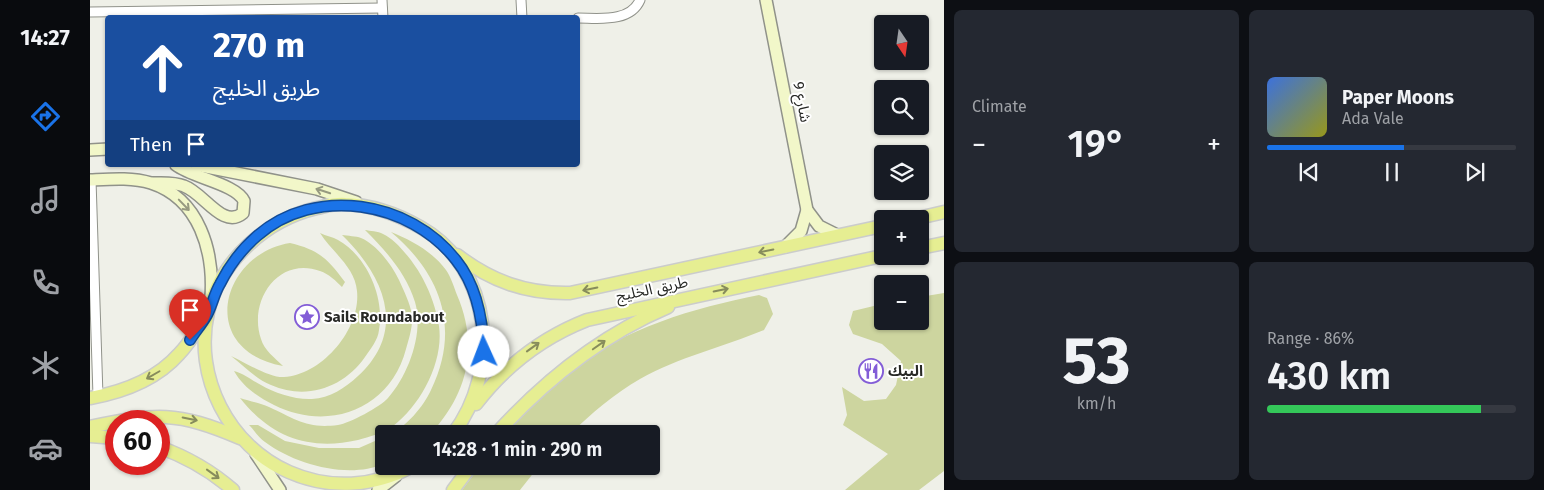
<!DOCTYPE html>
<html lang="en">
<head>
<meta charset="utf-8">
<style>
	body { margin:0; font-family:"Fira Sans","Noto Sans Arabic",sans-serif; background:#242831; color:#f1f3f6; height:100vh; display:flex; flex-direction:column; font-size:19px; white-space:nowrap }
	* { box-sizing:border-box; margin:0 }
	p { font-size:16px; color:#9ea1a6 }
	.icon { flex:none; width:28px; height:28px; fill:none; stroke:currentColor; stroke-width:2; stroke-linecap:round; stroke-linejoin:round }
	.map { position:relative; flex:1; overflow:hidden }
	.details { display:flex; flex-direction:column; gap:10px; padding:10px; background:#0d0f14; width:600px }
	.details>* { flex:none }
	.top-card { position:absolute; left:15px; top:15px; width:475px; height:152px; border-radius:5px; box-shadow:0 1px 4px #0004; background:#1a4fa0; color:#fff; overflow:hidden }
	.needle { width:32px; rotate:167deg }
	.buttons { position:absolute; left:784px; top:15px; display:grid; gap:10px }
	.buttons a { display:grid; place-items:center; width:55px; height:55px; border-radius:5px; background:#171b24; box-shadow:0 1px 4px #0004; font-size:25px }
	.speed { position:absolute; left:15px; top:410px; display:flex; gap:10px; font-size:25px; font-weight:700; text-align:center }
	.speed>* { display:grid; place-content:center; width:65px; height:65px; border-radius:50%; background:#171b24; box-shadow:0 1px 4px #0004; line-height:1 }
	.speed .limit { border:8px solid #d22; background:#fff; color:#111 }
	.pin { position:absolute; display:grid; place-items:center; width:42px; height:42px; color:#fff; margin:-51px -21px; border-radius:50% 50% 50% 0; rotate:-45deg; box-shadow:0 0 5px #0007 }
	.pin .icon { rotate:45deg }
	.me { position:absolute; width:55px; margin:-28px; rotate:358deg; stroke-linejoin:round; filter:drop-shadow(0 0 4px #0008) }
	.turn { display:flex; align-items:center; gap:18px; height:105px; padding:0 25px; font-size:22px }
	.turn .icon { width:65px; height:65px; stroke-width:2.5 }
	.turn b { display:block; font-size:35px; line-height:42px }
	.then { display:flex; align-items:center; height:48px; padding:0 25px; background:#0003; gap:10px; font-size:19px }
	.big { font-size:38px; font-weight:600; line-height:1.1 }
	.details .card { flex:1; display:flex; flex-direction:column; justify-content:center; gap:8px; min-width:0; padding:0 18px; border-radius:8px; background:#242831 }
	.details .dial { align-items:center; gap:0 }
	.dial b { font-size:65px; line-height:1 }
	.song { display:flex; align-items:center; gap:15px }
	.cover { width:60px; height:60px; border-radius:8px; background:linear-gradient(135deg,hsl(220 70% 55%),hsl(60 70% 35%)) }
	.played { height:5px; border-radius:2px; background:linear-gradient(90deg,#1a73e8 55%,#363941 55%) }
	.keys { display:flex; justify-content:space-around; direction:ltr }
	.heat { display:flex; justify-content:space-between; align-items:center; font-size:28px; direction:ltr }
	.charge { height:8px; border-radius:4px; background:linear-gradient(90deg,#34c759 86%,#363941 0) }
	.details .tiles { flex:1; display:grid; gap:10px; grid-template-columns:repeat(2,1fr) }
	.trip { position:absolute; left:285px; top:425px; width:285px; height:50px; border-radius:5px; background:#171b24; box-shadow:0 1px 4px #0004; font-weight:600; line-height:50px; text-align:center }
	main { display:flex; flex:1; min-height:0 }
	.menu { display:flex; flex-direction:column; width:90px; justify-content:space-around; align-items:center; background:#090b0e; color:#9ea1a6 }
	.menu .icon { width:35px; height:35px }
	.menu .on { color:#1a73e8 }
	.menu b { font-size:22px; color:#f1f3f6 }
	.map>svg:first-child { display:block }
	.green { fill:#cdd59f }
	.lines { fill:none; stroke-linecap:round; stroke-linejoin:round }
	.street-casing { stroke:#90928a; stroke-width:11 }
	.secondary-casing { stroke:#90928a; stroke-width:14 }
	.primary-casing { stroke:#cbcccb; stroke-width:15 }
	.street { stroke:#fff; stroke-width:9 }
	.secondary { stroke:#f2f7c9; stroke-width:11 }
	.primary { stroke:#e6ee92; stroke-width:12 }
	.oneway { stroke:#979a80 }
	.oneway2 { stroke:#878c5c }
	.route-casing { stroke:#114b97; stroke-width:12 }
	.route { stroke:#1a73e8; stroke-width:9 }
	.labels { text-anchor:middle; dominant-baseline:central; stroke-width:4; stroke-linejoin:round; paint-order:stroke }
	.street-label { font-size:15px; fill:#282926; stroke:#fff }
	.poi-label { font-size:15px; font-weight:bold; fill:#282926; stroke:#fff; text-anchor:start }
</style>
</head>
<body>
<main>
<nav class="menu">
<b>14:27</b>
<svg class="icon on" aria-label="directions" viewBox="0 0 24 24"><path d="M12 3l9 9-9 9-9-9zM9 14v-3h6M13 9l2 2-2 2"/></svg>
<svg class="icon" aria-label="music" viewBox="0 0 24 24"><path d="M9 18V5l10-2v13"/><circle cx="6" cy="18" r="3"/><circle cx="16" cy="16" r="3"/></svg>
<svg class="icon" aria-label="phone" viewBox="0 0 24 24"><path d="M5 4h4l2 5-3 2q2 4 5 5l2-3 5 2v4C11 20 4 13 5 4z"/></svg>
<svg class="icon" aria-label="climate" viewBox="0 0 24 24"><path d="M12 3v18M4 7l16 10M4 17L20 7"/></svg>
<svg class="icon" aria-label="car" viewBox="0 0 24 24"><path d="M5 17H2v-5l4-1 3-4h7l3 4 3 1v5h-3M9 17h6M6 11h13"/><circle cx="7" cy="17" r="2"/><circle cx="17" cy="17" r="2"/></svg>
</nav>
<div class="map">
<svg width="854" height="490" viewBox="0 0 854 490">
	<rect width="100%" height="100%" fill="#eff0e8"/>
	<g class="green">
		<path d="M275 230C280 231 288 231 293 234 307 240 326 265 333 279 341 294 346 309 349 326 354 361 331 405 303 426 294 433 279 437 268 440 219 451 181 437 150 398 159 401 170 403 179 407 206 419 216 429 248 425 260 423 290 407 298 398 319 374 334 332 325 302 316 273 296 251 275 230Z"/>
		<path d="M301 232C321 240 343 252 356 270 361 277 364 287 367 295 389 346 378 394 340 434H300C317 426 333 407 341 390 371 328 351 274 301 232Z"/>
		<path d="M230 233C236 236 243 237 248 240 277 256 295 298 289 330 288 340 281 348 275 357 254 387 217 401 181 385 166 379 154 366 141 356 154 362 180 378 194 377 232 375 271 329 267 291 265 267 242 252 230 233Z"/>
		<path d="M252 235C258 236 266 236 271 238 286 244 302 265 309 280 314 291 320 303 322 315 323 326 319 339 316 349 300 410 238 432 184 405 168 397 153 387 144 371 155 374 161 380 171 385 184 393 206 400 222 399 240 398 255 388 268 376 318 330 294 276 252 235Z"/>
		<path d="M200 243C229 250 237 258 255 282L252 287C246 281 239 274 230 271 188 256 158 301 171 339 174 350 185 358 193 366 106 350 131 254 200 243Z"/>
		<polygon points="854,293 854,471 829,490 755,490 798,454 753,425 757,415 752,387 774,401 796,399 806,385 811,361 792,344 763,334 759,325 763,311 792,304 792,321 830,321 830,297"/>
		<path d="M669 295 677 298 683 314 674 330C633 347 589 357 550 379 524 394 502 413 480 434H415C436 412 458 390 482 370 534 328 604 308 669 295Z"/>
		<path d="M159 425H168L195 441 229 448H269L294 437V464C258 479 206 465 175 442 169 438 164 430 159 425Z"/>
		<polygon points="390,466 449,466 430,490 372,490"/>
	</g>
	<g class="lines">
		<defs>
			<g id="street">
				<polyline points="292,0 293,18"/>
				<polyline points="431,0 432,18"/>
				<polyline points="0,12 292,8"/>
				<path d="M488 18C508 18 540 23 550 0"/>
				<polyline points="1,180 8,396"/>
			</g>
			<g id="secondary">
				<polyline points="676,0 717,210 729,226 747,235"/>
				<polyline points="0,150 18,149"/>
				<polyline points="106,165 227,189 266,202"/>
				<path d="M0 180C20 179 42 177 61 183 110 199 124 252 121 297"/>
				<path d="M63 183C74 183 84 182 94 186 114 193 133 230 153 213L154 201C146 184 103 178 86 165"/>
				<polyline points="695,247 711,231 717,210"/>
				<polyline points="166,454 190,490"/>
				<polyline points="288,490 306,476"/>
			</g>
			<g id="primary">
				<polyline points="824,219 854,212"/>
				<polyline points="830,248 854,243"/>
				<path d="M367 255C401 281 436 294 480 293L792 226"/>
				<path d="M0 398C33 392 67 379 89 354 100 343 108 328 116 316"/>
				<path d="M386 404C416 365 451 338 497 320L792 256"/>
				<path d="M0 427C66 413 87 411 150 438"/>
				<path d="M406 434C454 381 512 335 578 307"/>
				<polyline points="0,436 26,438"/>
				<path d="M69 447C97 457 120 470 143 490"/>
				<path d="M323 466C284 487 240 490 199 472 139 446 103 377 118 312 131 260 176 220 227 208 236 206 246 203 255 204 282 205 307 214 330 227 403 268 411 371 363 434"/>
				<polyline points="363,490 381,466"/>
			</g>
		</defs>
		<use href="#street" class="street-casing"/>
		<use href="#secondary" class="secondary-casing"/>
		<use href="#primary" class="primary-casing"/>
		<use href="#street" class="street"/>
		<use href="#secondary" class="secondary"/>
		<use href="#primary" class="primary"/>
	</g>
	<defs><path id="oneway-shaft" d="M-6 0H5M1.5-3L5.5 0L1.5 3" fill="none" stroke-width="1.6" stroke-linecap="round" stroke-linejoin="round" transform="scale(1.25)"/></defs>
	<g class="oneway">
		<use href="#oneway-shaft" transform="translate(233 191) rotate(-162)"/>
		<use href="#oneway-shaft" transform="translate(94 205) rotate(46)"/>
	</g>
	<g class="oneway2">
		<use href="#oneway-shaft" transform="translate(676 251) rotate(168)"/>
		<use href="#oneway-shaft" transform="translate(500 289) rotate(168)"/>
		<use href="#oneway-shaft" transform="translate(631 290) rotate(-12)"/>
		<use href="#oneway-shaft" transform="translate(509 345) rotate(-35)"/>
		<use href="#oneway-shaft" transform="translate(443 347) rotate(-36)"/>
		<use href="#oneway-shaft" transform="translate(63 375) rotate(150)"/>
		<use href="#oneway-shaft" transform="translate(100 419) rotate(12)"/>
		<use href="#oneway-shaft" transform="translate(123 474) rotate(36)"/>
	</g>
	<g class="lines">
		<defs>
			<path id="route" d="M100 340C105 332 112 324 117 315 122 306 124 294 130 284 139 266 152 249 167 236 225 185 320 201 366 260 387 286 393 320 394 352"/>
		</defs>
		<use href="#route" class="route-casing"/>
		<use href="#route" class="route"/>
	</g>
	<defs>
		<symbol id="sight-ring" viewBox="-11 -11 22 22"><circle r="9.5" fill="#fff" stroke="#835dd7" stroke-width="1.5"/><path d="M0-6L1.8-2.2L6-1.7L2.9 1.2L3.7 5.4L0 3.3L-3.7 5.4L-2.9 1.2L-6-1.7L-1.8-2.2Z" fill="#835dd7"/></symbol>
		<symbol id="restaurant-ring" viewBox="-11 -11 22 22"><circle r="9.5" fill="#fff" stroke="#835dd7" stroke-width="1.5"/><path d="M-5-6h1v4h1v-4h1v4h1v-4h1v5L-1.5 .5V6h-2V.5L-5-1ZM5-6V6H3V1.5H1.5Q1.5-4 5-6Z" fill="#835dd7"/></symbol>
	</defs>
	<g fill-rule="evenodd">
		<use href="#sight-ring" x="203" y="303" width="28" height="28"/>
		<use href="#restaurant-ring" x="767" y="357" width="28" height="28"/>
	</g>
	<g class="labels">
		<g class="street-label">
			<text transform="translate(712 102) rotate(79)">شارع 9</text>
			<text transform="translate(562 289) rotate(-12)">طريق الخليج</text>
		</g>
		<g class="poi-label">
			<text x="234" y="317">Sails Roundabout</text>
			<text x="798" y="371">البيك</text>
		</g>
	</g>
</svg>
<div class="buttons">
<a><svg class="needle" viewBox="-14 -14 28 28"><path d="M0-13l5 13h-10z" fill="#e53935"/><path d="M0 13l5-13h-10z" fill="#9ea1a6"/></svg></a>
<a><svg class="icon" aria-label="search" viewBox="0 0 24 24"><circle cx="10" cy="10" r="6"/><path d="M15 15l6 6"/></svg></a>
<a><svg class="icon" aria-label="layers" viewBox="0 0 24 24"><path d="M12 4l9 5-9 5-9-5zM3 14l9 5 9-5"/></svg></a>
<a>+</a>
<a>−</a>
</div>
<div class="speed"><div class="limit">60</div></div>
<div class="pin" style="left:100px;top:340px;background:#d93025"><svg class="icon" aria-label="arrive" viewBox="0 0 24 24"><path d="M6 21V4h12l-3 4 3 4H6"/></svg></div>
<svg class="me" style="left:394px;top:352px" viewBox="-20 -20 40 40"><circle r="19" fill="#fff"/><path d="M0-13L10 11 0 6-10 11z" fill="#1a73e8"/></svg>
<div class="trip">14:28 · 1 min · 290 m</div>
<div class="top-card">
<div class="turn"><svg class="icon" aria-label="ahead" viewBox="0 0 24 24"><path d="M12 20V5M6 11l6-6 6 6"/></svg><div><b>270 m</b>طريق الخليج</div></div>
<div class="then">Then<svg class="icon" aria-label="arrive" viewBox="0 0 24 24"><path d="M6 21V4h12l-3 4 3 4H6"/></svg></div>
</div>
</div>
<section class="details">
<div class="tiles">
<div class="card"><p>Climate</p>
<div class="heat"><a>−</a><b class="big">19°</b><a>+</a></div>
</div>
<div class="card">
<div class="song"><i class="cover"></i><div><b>Paper Moons</b><p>Ada Vale</p></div></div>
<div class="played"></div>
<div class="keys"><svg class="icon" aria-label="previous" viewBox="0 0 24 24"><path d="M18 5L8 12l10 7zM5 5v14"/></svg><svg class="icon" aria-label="pause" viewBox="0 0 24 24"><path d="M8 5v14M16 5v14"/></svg><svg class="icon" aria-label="next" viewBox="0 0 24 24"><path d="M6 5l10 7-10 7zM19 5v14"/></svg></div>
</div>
<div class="card dial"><b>53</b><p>km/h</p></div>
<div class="card"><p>Range · 86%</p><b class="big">430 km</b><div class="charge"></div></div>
</div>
</section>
</main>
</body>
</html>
